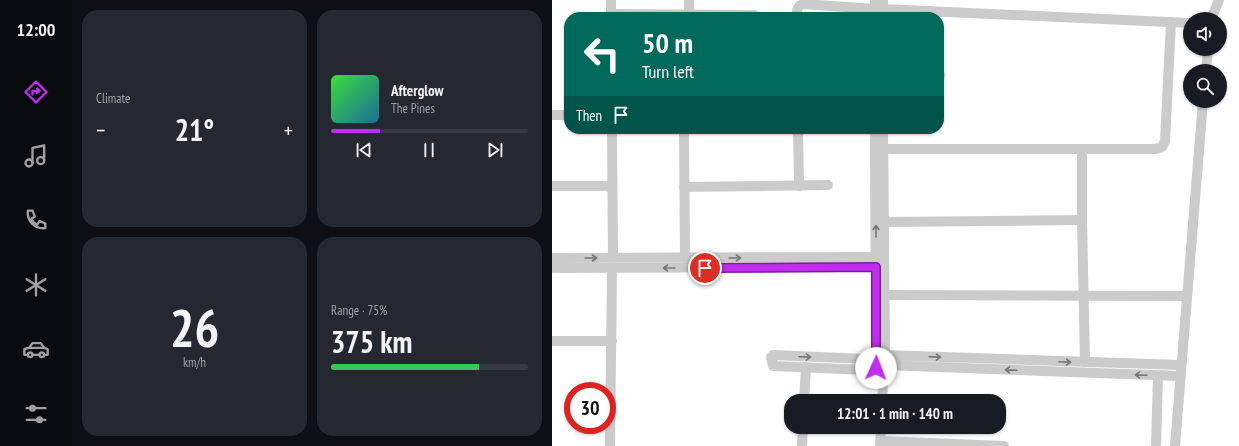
<!DOCTYPE html>
<html lang="en">
<head>
<meta charset="utf-8">
<style>
	body { margin:0; font-family:"PT Sans Narrow",sans-serif; background:#242831; color:#f1f3f6; height:100vh; display:flex; flex-direction:column; font-size:15px; white-space:nowrap }
	* { box-sizing:border-box; margin:0 }
	p { font-size:13px; color:#9ea1a6 }
	.icon { flex:none; width:22px; height:22px; fill:none; stroke:currentColor; stroke-width:2; stroke-linecap:round; stroke-linejoin:round }
	.map { position:relative; flex:1; overflow:hidden }
	.details { display:flex; flex-direction:column; gap:10px; padding:10px; background:#0d0f14; width:480px }
	.details>* { flex:none }
	.banner { position:absolute; left:12px; top:12px; width:380px; height:122px; border-radius:16px; box-shadow:0 1px 3px #0004; background:#00695c; color:#fff; overflow:hidden }
	.buttons { position:absolute; left:631px; top:12px; display:grid; gap:8px }
	.buttons a { display:grid; place-items:center; width:44px; height:44px; border-radius:50%; background:#171b24; box-shadow:0 1px 3px #0004; font-size:20px }
	.speed { position:absolute; left:12px; top:382px; display:flex; gap:8px; font-size:20px; font-weight:700; text-align:center }
	.speed>* { display:grid; place-content:center; width:52px; height:52px; border-radius:50%; background:#171b24; box-shadow:0 1px 3px #0004; line-height:1 }
	.speed .limit { border:6px solid #d22; background:#fff; color:#111 }
	.pin { position:absolute; display:grid; place-items:center; width:34px; height:34px; color:#fff; margin:-17px; border:2px solid #fff; border-radius:50%; box-shadow:0 1px 4px #0007 }
	.me { position:absolute; width:44px; margin:-22px; rotate:2deg; stroke-linejoin:round; filter:drop-shadow(0 0 3px #0008) }
	.turn { display:flex; align-items:center; gap:14px; height:84px; padding:0 12px; font-size:18px }
	.turn .icon { width:52px; height:52px; stroke-width:2.5 }
	.turn b { display:block; font-size:28px; line-height:34px }
	.then { display:flex; align-items:center; height:38px; padding:0 12px; background:#0003; gap:8px; font-size:15px }
	.big { font-size:30px; font-weight:700; line-height:1.1 }
	.details .tile { flex:1; display:flex; flex-direction:column; justify-content:center; gap:6px; min-width:0; padding:0 14px; border-radius:16px; background:#242831 }
	.details .dial { align-items:center; gap:0 }
	.dial b { font-size:52px; line-height:1 }
	.song { display:flex; align-items:center; gap:12px }
	.cover { width:48px; height:48px; border-radius:6px; background:linear-gradient(135deg,hsl(120 70% 55%),hsl(200 70% 35%)) }
	.played { height:4px; border-radius:2px; background:linear-gradient(90deg,#c12cee 25%,#363941 25%) }
	.keys { display:flex; justify-content:space-around; direction:ltr }
	.heat { display:flex; justify-content:space-between; align-items:center; font-size:22px; direction:ltr }
	.charge { height:6px; border-radius:3px; background:linear-gradient(90deg,#34c759 75%,#363941 0) }
	.details .tiles { flex:1; display:grid; gap:10px; grid-template-columns:repeat(2,1fr) }
	.trip { position:absolute; left:232px; top:394px; width:222px; height:40px; border-radius:16px; background:#171b24; box-shadow:0 1px 3px #0004; font-weight:700; line-height:40px; text-align:center }
	main { display:flex; flex:1; min-height:0 }
	.menu { display:flex; flex-direction:column; width:72px; justify-content:space-around; align-items:center; background:#090b0e; color:#9ea1a6 }
	.menu .icon { width:28px; height:28px }
	.menu .active { color:#c12cee }
	.menu b { font-size:18px; color:#f1f3f6 }
	.map>svg:first-child { display:block }
	.lines { fill:none; stroke-linecap:round; stroke-linejoin:round }
	.minor { stroke:#cbcbcb; stroke-width:10 }
	.oneway { stroke:#767676 }
	.route-casing { stroke:#7d1d9b; stroke-width:10 }
	.route { stroke:#c12cee; stroke-width:7 }
</style>
</head>
<body>
<main>
<nav class="menu">
<b>12:00</b>
<svg class="icon active" aria-label="directions" viewBox="0 0 24 24"><path d="M12 3l9 9-9 9-9-9zM9 14v-3h6M13 9l2 2-2 2"/></svg>
<svg class="icon" aria-label="music" viewBox="0 0 24 24"><path d="M9 18V5l10-2v13"/><circle cx="6" cy="18" r="3"/><circle cx="16" cy="16" r="3"/></svg>
<svg class="icon" aria-label="phone" viewBox="0 0 24 24"><path d="M5 4h4l2 5-3 2q2 4 5 5l2-3 5 2v4C11 20 4 13 5 4z"/></svg>
<svg class="icon" aria-label="climate" viewBox="0 0 24 24"><path d="M12 3v18M4 7l16 10M4 17L20 7"/></svg>
<svg class="icon" aria-label="car" viewBox="0 0 24 24"><path d="M5 17H2v-5l4-1 3-4h7l3 4 3 1v5h-3M9 17h6M6 11h13"/><circle cx="7" cy="17" r="2"/><circle cx="17" cy="17" r="2"/></svg>
<svg class="icon" aria-label="filters" viewBox="0 0 24 24"><path d="M4 7h16M4 17h16"/><circle cx="9" cy="7" r="2"/><circle cx="15" cy="17" r="2"/></svg>
</nav>
<section class="details">
<div class="tiles">
<div class="tile"><p>Climate</p>
<div class="heat"><a>−</a><b class="big">21°</b><a>+</a></div>
</div>
<div class="tile">
<div class="song"><i class="cover"></i><div><b>Afterglow</b><p>The Pines</p></div></div>
<div class="played"></div>
<div class="keys"><svg class="icon" aria-label="previous" viewBox="0 0 24 24"><path d="M18 5L8 12l10 7zM5 5v14"/></svg><svg class="icon" aria-label="pause" viewBox="0 0 24 24"><path d="M8 5v14M16 5v14"/></svg><svg class="icon" aria-label="next" viewBox="0 0 24 24"><path d="M6 5l10 7-10 7zM19 5v14"/></svg></div>
</div>
<div class="tile dial"><b>26</b><p>km/h</p></div>
<div class="tile"><p>Range · 75%</p><b class="big">375 km</b><div class="charge"></div></div>
</div>
</section>
<div class="map">
<svg width="687" height="446" viewBox="0 0 687 446">
	<rect width="100%" height="100%" fill="#fff"/>
	<g class="lines">
		<g class="minor">
			<polyline points="59,0 59,17"/>
			<polyline points="137,0 137,15"/>
			<polyline points="323,0 323,17"/>
			<polyline points="331,9 638,23"/>
			<polyline points="59,14 202,15"/>
			<polyline points="245,17 245,10 247,6 251,4 323,9"/>
			<polyline points="331,17 331,0"/>
			<polyline points="659,19 667,0"/>
			<polyline points="654,71 656,49"/>
			<polyline points="387,75 388,75"/>
			<polyline points="0,115 17,115"/>
			<polyline points="60,129 61,258"/>
			<polyline points="132,129 133,258"/>
			<polyline points="246,129 247,186"/>
			<polyline points="323,129 324,362"/>
			<polyline points="331,149 604,149 610,147 613,141 619,22"/>
			<polyline points="530,150 530,220 533,362"/>
			<polyline points="0,186 60,186"/>
			<polyline points="132,187 276,185"/>
			<polyline points="332,222 530,220"/>
			<polyline points="0,258 324,257"/>
			<polyline points="0,268 324,267"/>
			<polyline points="333,295 635,296"/>
			<polyline points="0,341 60,341"/>
			<polyline points="628,376 333,365 315,370 221,366 219,357 221,355 314,359 333,355 629,365"/>
			<polyline points="252,401 254,367"/>
			<polyline points="330,401 333,355 331,129"/>
			<polyline points="329,441 452,446"/>
			<polyline points="58,446 60,268"/>
			<polyline points="250,446 251,427"/>
			<polyline points="328,446 329,427"/>
			<polyline points="604,446 606,376"/>
			<polyline points="623,446 651,101"/>
		</g>
	</g>
	<defs><path id="oneway-shaft" d="M-6 0H5M1.5-3L5.5 0L1.5 3" fill="none" stroke-width="1.6" stroke-linecap="round" stroke-linejoin="round"/></defs>
	<g class="oneway">
		<use href="#oneway-shaft" transform="translate(324 231) rotate(-90)"/>
		<use href="#oneway-shaft" transform="translate(39 258)"/>
		<use href="#oneway-shaft" transform="translate(183 258)"/>
		<use href="#oneway-shaft" transform="translate(117 268) rotate(180)"/>
		<use href="#oneway-shaft" transform="translate(253 357) rotate(2)"/>
		<use href="#oneway-shaft" transform="translate(383 357) rotate(2)"/>
		<use href="#oneway-shaft" transform="translate(513 362) rotate(2)"/>
		<use href="#oneway-shaft" transform="translate(459 370) rotate(-178)"/>
		<use href="#oneway-shaft" transform="translate(589 375) rotate(-178)"/>
	</g>
	<g class="lines">
		<defs>
			<polyline id="route" points="153,268 324,267 324,368"/>
		</defs>
		<use href="#route" class="route-casing"/>
		<use href="#route" class="route"/>
	</g>
</svg>
<div class="buttons">
<a><svg class="icon" aria-label="sound" viewBox="0 0 24 24"><path d="M4 9h4l5-4v14l-5-4H4zM17 9q2 3 0 6"/></svg></a>
<a><svg class="icon" aria-label="search" viewBox="0 0 24 24"><circle cx="10" cy="10" r="6"/><path d="M15 15l6 6"/></svg></a>
</div>
<div class="speed"><div class="limit">30</div></div>
<div class="pin" style="left:153px;top:268px;background:#d93025"><svg class="icon" aria-label="arrive" viewBox="0 0 24 24"><path d="M6 21V4h12l-3 4 3 4H6"/></svg></div>
<svg class="me" style="left:324px;top:368px" viewBox="-20 -20 40 40"><circle r="19" fill="#fff"/><path d="M0-13L10 11 0 6-10 11z" fill="#c12cee"/></svg>
<div class="trip">12:01 · 1 min · 140 m</div>
<div class="banner">
<div class="turn"><svg class="icon" aria-label="left" viewBox="0 0 24 24"><path d="M17 20v-9H6M10 6l-5 5 5 5"/></svg><div><b>50 m</b>Turn left</div></div>
<div class="then">Then<svg class="icon" aria-label="arrive" viewBox="0 0 24 24"><path d="M6 21V4h12l-3 4 3 4H6"/></svg></div>
</div>
</div>
</main>
</body>
</html>
